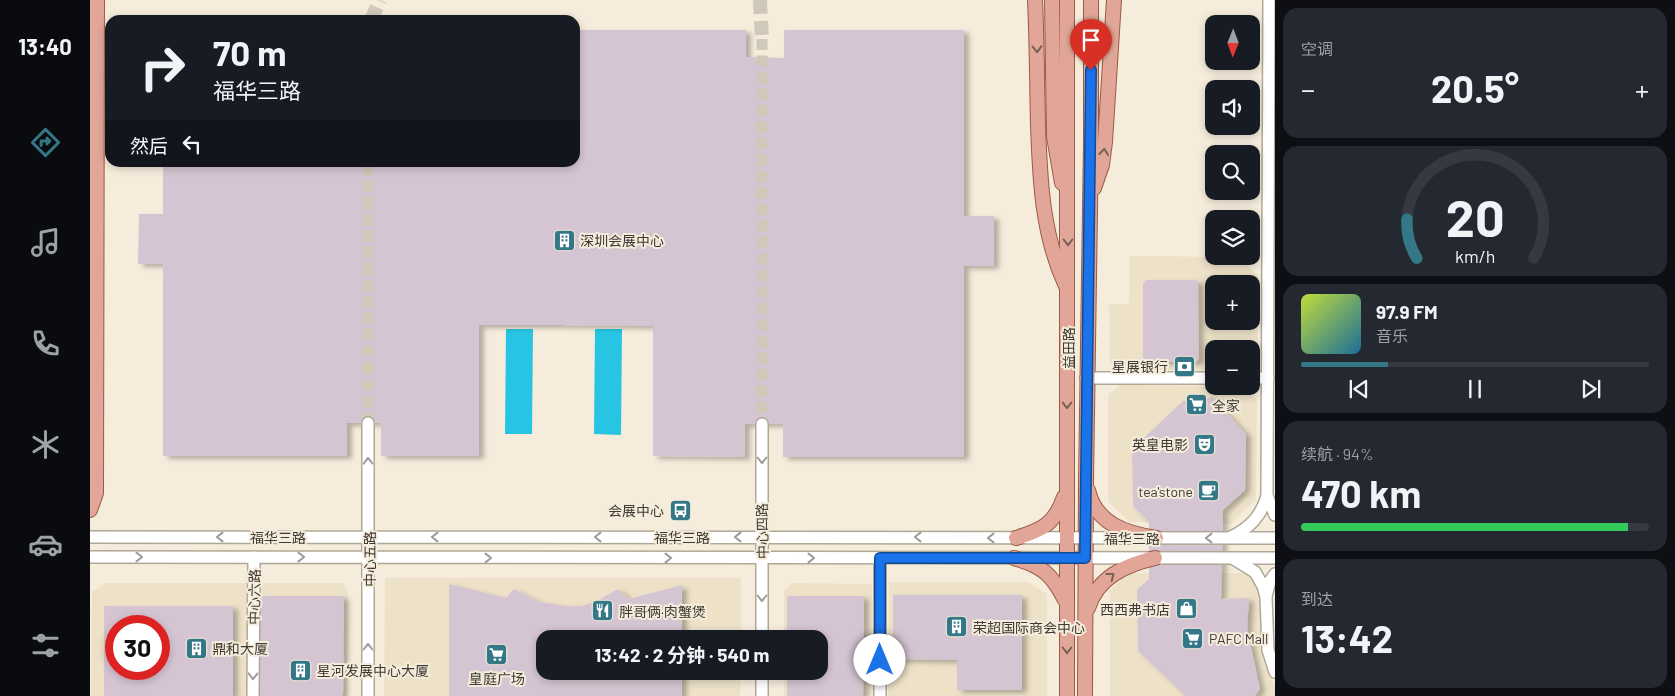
<!DOCTYPE html>
<html lang="zh">
<head>
<meta charset="utf-8">
<style>
	body { margin:0; font-family:Barlow,"Noto Sans SC",sans-serif; background:#242831; color:#f1f3f6; height:100vh; display:flex; flex-direction:column; font-size:19px; white-space:nowrap }
	* { box-sizing:border-box; margin:0 }
	p { font-size:16px; color:#9ea1a6 }
	.icon { flex:none; width:28px; height:28px; fill:none; stroke:currentColor; stroke-width:2; stroke-linecap:round; stroke-linejoin:round }
	.map { position:relative; flex:1; overflow:hidden }
	.panel { display:flex; flex-direction:column; gap:8px; padding:8px; background:#0d0f14; width:400px }
	.panel>* { flex:none }
	.top-card { position:absolute; left:15px; top:15px; width:475px; height:152px; border-radius:15px; box-shadow:0 2px 8px #0003; background:#171b24; color:#f1f3f6; overflow:hidden }
	.needle { width:32px; rotate:181deg }
	.controls { position:absolute; left:1115px; top:15px; display:grid; gap:10px }
	.controls a { display:grid; place-items:center; width:55px; height:55px; border-radius:10px; background:#171b24; box-shadow:0 2px 8px #0003; font-size:25px }
	.speed { position:absolute; left:15px; top:615px; display:flex; gap:10px; font-size:25px; font-weight:700; text-align:center }
	.speed>* { display:grid; place-content:center; width:65px; height:65px; border-radius:50%; background:#171b24; box-shadow:0 2px 8px #0003; line-height:1 }
	.speed .limit { border:8px solid #d22; background:#fff; color:#111 }
	.pin { position:absolute; display:grid; place-items:center; width:42px; height:42px; color:#fff; margin:-51px -21px; border-radius:50% 50% 50% 0; rotate:-45deg; box-shadow:0 0 5px #0007 }
	.pin .icon { rotate:45deg }
	.me { position:absolute; width:55px; margin:-28px; rotate:0deg; stroke-linejoin:round; filter:drop-shadow(0 0 4px #0008) }
	.turn { display:flex; align-items:center; gap:18px; height:105px; padding:0 25px; font-size:22px }
	.turn .icon { width:65px; height:65px; stroke-width:2.5 }
	.turn b { display:block; font-size:35px; line-height:42px }
	.then { display:flex; align-items:center; height:48px; padding:0 25px; background:#0003; gap:10px; font-size:19px }
	.big { font-size:38px; font-weight:700; line-height:1.1 }
	.panel .tile { flex:1; display:flex; flex-direction:column; justify-content:center; gap:8px; min-width:0; padding:0 18px; border-radius:15px; background:#242831 }
	.panel .dial { align-items:center; gap:0 }
	.dial svg { height:130px; overflow:visible; fill:none; stroke:#363941; stroke-width:7; stroke-linecap:round; text-anchor:middle }
	.dial text { fill:#f1f3f6; stroke:none }
	.song { display:flex; align-items:center; gap:15px }
	.cover { width:60px; height:60px; border-radius:8px; background:linear-gradient(135deg,hsl(70 70% 55%),hsl(200 70% 35%)) }
	.played { height:5px; border-radius:2px; background:linear-gradient(90deg,#347888 25%,#363941 25%) }
	.keys { display:flex; justify-content:space-around; direction:ltr }
	.heat { display:flex; justify-content:space-between; align-items:center; font-size:28px; direction:ltr }
	.charge { height:8px; border-radius:4px; background:linear-gradient(90deg,#34c759 94%,#363941 0) }
	.trip { position:absolute; left:446px; top:630px; width:292px; height:50px; border-radius:15px; background:#171b24; box-shadow:0 2px 8px #0003; font-weight:700; line-height:50px; text-align:center }
	main { display:flex; flex:1; min-height:0 }
	.tab-bar { display:flex; flex-direction:column; width:90px; justify-content:space-around; align-items:center; background:#090b0e; color:#9ea1a6 }
	.tab-bar .icon { width:35px; height:35px }
	.tab-bar .selected { color:#347888 }
	.tab-bar b { font-size:22px; color:#f1f3f6 }
	.map>svg:first-child { display:block }
	.built { fill:#ede1c8; fill-rule:evenodd }
	.water { fill:#28c4e4 }
	.building { fill:#d5c4d1; fill-rule:evenodd; filter:url(#shadow) }
	.lines { fill:none; stroke-linecap:round; stroke-linejoin:round }
	.minor-tunnel { stroke:#d0c8b9; stroke-width:11; stroke-dasharray:11 5.5; stroke-linecap:butt }
	.major-tunnel { stroke:#d0c8b9; stroke-width:14; stroke-dasharray:14 7; stroke-linecap:butt }
	.minor-casing { stroke:#b0a897; stroke-width:14 }
	.major-casing { stroke:#9b5a46; stroke-width:16 }
	.minor { stroke:#fff; stroke-width:11 }
	.major { stroke:#e1a697; stroke-width:14 }
	.oneway { stroke:#776056 }
	.oneway2 { stroke:#9e9c99 }
	.route-casing { stroke:#114b97; stroke-width:12 }
	.route { stroke:#1a73e8; stroke-width:9 }
	.labels { text-anchor:middle; dominant-baseline:central; stroke-width:4; stroke-linejoin:round; paint-order:stroke }
	.poi-label { font-size:14px; fill:#3e3a33; stroke:#f5ecdb; text-anchor:start }
	.street-label { font-size:14px; fill:#3e3a33; stroke:#f5ecdb }
</style>
</head>
<body>
<main>
<nav class="tab-bar">
<b>13:40</b>
<svg class="icon selected" aria-label="directions" viewBox="0 0 24 24"><path d="M12 3l9 9-9 9-9-9zM9 14v-3h6M13 9l2 2-2 2"/></svg>
<svg class="icon" aria-label="music" viewBox="0 0 24 24"><path d="M9 18V5l10-2v13"/><circle cx="6" cy="18" r="3"/><circle cx="16" cy="16" r="3"/></svg>
<svg class="icon" aria-label="phone" viewBox="0 0 24 24"><path d="M5 4h4l2 5-3 2q2 4 5 5l2-3 5 2v4C11 20 4 13 5 4z"/></svg>
<svg class="icon" aria-label="climate" viewBox="0 0 24 24"><path d="M12 3v18M4 7l16 10M4 17L20 7"/></svg>
<svg class="icon" aria-label="car" viewBox="0 0 24 24"><path d="M5 17H2v-5l4-1 3-4h7l3 4 3 1v5h-3M9 17h6M6 11h13"/><circle cx="7" cy="17" r="2"/><circle cx="17" cy="17" r="2"/></svg>
<svg class="icon" aria-label="filters" viewBox="0 0 24 24"><path d="M4 7h16M4 17h16"/><circle cx="9" cy="7" r="2"/><circle cx="15" cy="17" r="2"/></svg>
</nav>
<div class="map">
<svg width="1185" height="696" viewBox="0 0 1185 696">
	<defs>
		<filter id="shadow"><feDropShadow dx="5" dy="3" stdDeviation="2.5" flood-color="#0004"/></filter>
	</defs>
	<rect width="100%" height="100%" fill="#f5ecdb"/>
	<g class="built">
		<path d="M1040 256 1149 257 1168 276V358L1161 365V349H1124V370H1030L1020 363 1019 304H1039ZM1124 284H1161V321H1124Z"/>
		<polygon points="1030,385 1156,386 1167,400 1166,499 1141,524 1039,522 1018,501 1018,395"/>
		<polygon points="1038,573 1154,573 1171,585 1172,645 1177,666 1185,687 1185,696 1020,696 1020,590"/>
		<polygon points="295,578 651,578 651,639 455,639 455,671 651,671 650,696 294,696"/>
		<polygon points="799,582 938,582 957,594 957,696 798,696"/>
		<path d="M16 583H253L258 593 257 696H1L2 592ZM26 626H69V669H26Z"/>
		<polygon points="703,583 782,584 781,696 694,696 694,671 730,671 730,639 694,639 694,591"/>
	</g>
	<g class="water">
		<polygon points="416,329 443,329 442,434 415,434"/>
		<polygon points="505,329 532,329 531,435 504,434"/>
	</g>
	<g class="building">
		<polygon points="485,30 656,30 656,57 694,58 694,30 874,30 874,216 904,216 904,266 874,266 874,457 693,457 693,424 655,424 655,457 563,456 563,326 474,325 389,325 389,456 291,456 291,423 257,423 257,456 73,456 73,264 48,264 49,214 73,214 73,162 485,162"/>
		<polygon points="1056,280 1106,280 1108,282 1109,359 1106,362 1056,362 1053,359 1053,283"/>
		<polygon points="1122,397 1156,434 1155,490 1133,510 1131,599 1159,598 1157,629 1170,689 1165,696 1096,696 1048,651 1047,590 1059,579 1059,522 1043,506 1042,449 1094,400 1098,404"/>
		<polygon points="359,584 416,598 424,589 449,602 476,606 491,606 505,602 528,589 539,599 592,585 592,639 455,639 455,671 592,671 592,696 359,696"/>
		<polygon points="803,595 932,595 932,690 867,690 867,660 803,659"/>
		<polygon points="170,596 254,596 253,696 170,696"/>
		<polygon points="697,596 774,596 773,696 697,696 697,671 730,671 730,639 697,639"/>
		<path d="M14 606H143V696H14ZM26 626H69V669H26Z"/>
	</g>
	<g class="lines">
		<g class="minor-tunnel">
			<polyline points="672,39 672,424"/>
			<polyline points="278,423 278,162"/>
		</g>
		<g class="major-tunnel">
			<polyline points="670,0 672,39"/>
			<polyline points="281,20 290,0"/>
		</g>
		<defs>
			<g id="minor">
				<polyline points="996,378 1124,378"/>
				<polyline points="1161,378 1178,378"/>
				<polyline points="278,423 278,696"/>
				<polyline points="672,424 672,639"/>
				<polyline points="1177,496 1185,515"/>
				<polyline points="0,537 1185,538"/>
				<path d="M1141 537C1160 528 1171 516 1177 496L1179 0"/>
				<polyline points="0,557 1185,558"/>
				<polyline points="1144,559 1165,572 1173,586 1176,597 1178,650 1185,672"/>
				<polyline points="1176,596 1180,581 1185,574"/>
				<polyline points="163,696 164,557"/>
				<polyline points="672,696 672,671"/>
				<polyline points="790,696 790,558"/>
			</g>
			<g id="major">
				<path d="M945 0C947 42 947 84 948 126 950 180 952 235 976 286"/>
				<polyline points="962,0 964,137 972,183"/>
				<polyline points="977,0 977,696"/>
				<polyline points="1004,188 1012,165 1015,142 1024,0"/>
				<path d="M998 490C1006 524 1035 533 1066 538"/>
				<polyline points="0,510 6,493 7,0"/>
				<path d="M926 538C952 530 965 524 974 497"/>
				<path d="M924 558C952 566 962 574 975 600"/>
				<path d="M998 608C1008 577 1035 565 1065 558"/>
				<polyline points="995,696 996,481 1001,141 1001,0"/>
			</g>
		</defs>
		<use href="#minor" class="minor-casing"/>
		<use href="#major" class="major-casing"/>
		<use href="#minor" class="minor"/>
		<use href="#major" class="major"/>
	</g>
	<defs><path id="oneway-chevron" d="M-2-3.5L2.5 0L-2 3.5" fill="none" stroke-width="1.6" stroke-linecap="round" stroke-linejoin="round" transform="scale(1.25)"/></defs>
	<g class="oneway">
		<use href="#oneway-chevron" transform="translate(947 49) rotate(89)"/>
		<use href="#oneway-chevron" transform="translate(1014 152) rotate(-83)"/>
		<use href="#oneway-chevron" transform="translate(978 242) rotate(90)"/>
		<use href="#oneway-chevron" transform="translate(977 405) rotate(90)"/>
		<use href="#oneway-chevron" transform="translate(1021 576) rotate(-38)"/>
		<use href="#oneway-chevron" transform="translate(977 650) rotate(90)"/>
	</g>
	<g class="oneway2">
		<use href="#oneway-chevron" transform="translate(672 460) rotate(90)"/>
		<use href="#oneway-chevron" transform="translate(278 461) rotate(-91)"/>
		<use href="#oneway-chevron" transform="translate(130 537) rotate(-180)"/>
		<use href="#oneway-chevron" transform="translate(345 537) rotate(-180)"/>
		<use href="#oneway-chevron" transform="translate(508 537) rotate(-180)"/>
		<use href="#oneway-chevron" transform="translate(648 537) rotate(-180)"/>
		<use href="#oneway-chevron" transform="translate(828 537) rotate(-180)"/>
		<use href="#oneway-chevron" transform="translate(901 538) rotate(-180)"/>
		<use href="#oneway-chevron" transform="translate(1119 538) rotate(-180)"/>
		<use href="#oneway-chevron" transform="translate(49 557)"/>
		<use href="#oneway-chevron" transform="translate(211 557)"/>
		<use href="#oneway-chevron" transform="translate(398 558)"/>
		<use href="#oneway-chevron" transform="translate(578 558)"/>
		<use href="#oneway-chevron" transform="translate(721 558)"/>
		<use href="#oneway-chevron" transform="translate(672 598) rotate(90)"/>
		<use href="#oneway-chevron" transform="translate(278 647) rotate(-90)"/>
		<use href="#oneway-chevron" transform="translate(163 676) rotate(91)"/>
	</g>
	<g class="lines">
		<defs>
			<polyline id="route" points="790,660 790,558 995,558 1001,70"/>
		</defs>
		<use href="#route" class="route-casing"/>
		<use href="#route" class="route"/>
	</g>
	<defs>
		<symbol id="building-square" viewBox="-11 -11 22 22"><rect x="-9" y="-9" width="18" height="18" rx="4" fill="#347888" stroke="#f5ecdb"/><path d="M-4-6H4V6H1V3H-1V6H-4ZM-2.5-4.3h1.7v1.8h-1.7ZM.8-4.3h1.7v1.8H.8ZM-2.5-1h1.7V.8h-1.7ZM.8-1h1.7V.8H.8Z" fill="#fff"/></symbol>
		<symbol id="bank-square" viewBox="-11 -11 22 22"><rect x="-9" y="-9" width="18" height="18" rx="4" fill="#347888" stroke="#f5ecdb"/><path d="M-6-4H6V4H-6ZM0-2.3a2.3 2.3 0 1 0 0 4.6a2.3 2.3 0 1 0 0-4.6Z" fill="#fff"/></symbol>
		<symbol id="supermarket-square" viewBox="-11 -11 22 22"><rect x="-9" y="-9" width="18" height="18" rx="4" fill="#347888" stroke="#f5ecdb"/><path d="M-6-5.5h2.5l.6 2H6L4.5 2H-2.5L-4.4-4H-6ZM-1.5 3.2a1.3 1.3 0 1 0 .1 0ZM3 3.2a1.3 1.3 0 1 0 .1 0Z" fill="#fff"/></symbol>
		<symbol id="theatre-square" viewBox="-11 -11 22 22"><rect x="-9" y="-9" width="18" height="18" rx="4" fill="#347888" stroke="#f5ecdb"/><path d="M-5-5.5Q0-4 5-5.5V0Q5 5 0 6Q-5 5-5 0ZM-3.3-2.5H-1v1.5H-3.3ZM1-2.5H3.3v1.5H1ZM-2.8 1Q0 5.5 2.8 1Z" fill="#fff"/></symbol>
		<symbol id="cafe-square" viewBox="-11 -11 22 22"><rect x="-9" y="-9" width="18" height="18" rx="4" fill="#347888" stroke="#f5ecdb"/><path d="M-5.5-4.5H6V0H3Q3 3.5 0 3.5H-2.5Q-5.5 3.5-5.5 0ZM3-3.2v2h1.7v-2ZM-6 4.5H4V6H-6Z" fill="#fff"/></symbol>
		<symbol id="bus-square" viewBox="-11 -11 22 22"><rect x="-9" y="-9" width="18" height="18" rx="4" fill="#347888" stroke="#f5ecdb"/><path d="M-5-6H5V4H4V6H2V4H-2V6H-4V4H-5ZM-3.5-4V0h7V-4ZM-3.5 1.2v1.5H-2V1.2ZM2 1.2v1.5H3.5V1.2Z" fill="#fff"/></symbol>
		<symbol id="shop-square" viewBox="-11 -11 22 22"><rect x="-9" y="-9" width="18" height="18" rx="4" fill="#347888" stroke="#f5ecdb"/><path d="M-5-2.5h2.3a2.7 3.5 0 0 1 5.4 0H5L5.5 6h-11ZM-1.5-2.5h3a1.5 2.3 0 0 0-3 0Z" fill="#fff"/></symbol>
		<symbol id="restaurant-square" viewBox="-11 -11 22 22"><rect x="-9" y="-9" width="18" height="18" rx="4" fill="#347888" stroke="#f5ecdb"/><path d="M-5-6h1v4h1v-4h1v4h1v-4h1v5L-1.5 .5V6h-2V.5L-5-1ZM5-6V6H3V1.5H1.5Q1.5-4 5-6Z" fill="#fff"/></symbol>
	</defs>
	<g fill-rule="evenodd">
		<use href="#building-square" x="462" y="228" width="25" height="25"/>
		<use href="#bank-square" x="1082" y="354" width="25" height="25"/>
		<use href="#supermarket-square" x="1094" y="392" width="25" height="25"/>
		<use href="#theatre-square" x="1102" y="432" width="25" height="25"/>
		<use href="#cafe-square" x="1106" y="478" width="25" height="25"/>
		<use href="#bus-square" x="578" y="498" width="25" height="25"/>
		<use href="#shop-square" x="1084" y="596" width="25" height="25"/>
		<use href="#restaurant-square" x="500" y="598" width="25" height="25"/>
		<use href="#building-square" x="854" y="614" width="25" height="25"/>
		<use href="#supermarket-square" x="1090" y="626" width="25" height="25"/>
		<use href="#building-square" x="94" y="636" width="25" height="25"/>
		<use href="#supermarket-square" x="394" y="642" width="25" height="25"/>
		<use href="#building-square" x="198" y="658" width="25" height="25"/>
	</g>
	<g class="labels">
		<g class="poi-label">
			<text x="490" y="240">深圳会展中心</text>
			<text x="1078" y="366" text-anchor="end">星展银行</text>
			<text x="1122" y="405">全家</text>
			<text x="1098" y="444" text-anchor="end">英皇电影</text>
			<text x="1103" y="491" text-anchor="end">tea'stone</text>
			<text x="574" y="510" text-anchor="end">会展中心</text>
			<text x="1080" y="609" text-anchor="end">西西弗书店</text>
			<text x="529" y="611">胖哥俩·肉蟹煲</text>
			<text x="883" y="627">荣超国际商会中心</text>
			<text x="1119" y="638">PAFC Mall</text>
			<text x="122" y="648">鼎和大厦</text>
			<text x="227" y="670">星河发展中心大厦</text>
			<text x="407" y="678" text-anchor="middle">皇庭广场</text>
		</g>
		<g class="street-label">
			<text transform="translate(978 348) rotate(-90)">益田路</text>
			<text transform="translate(672 531) rotate(-91)">中心四路</text>
			<text x="188" y="537">福华三路</text>
			<text x="592" y="537">福华三路</text>
			<text x="1042" y="538">福华三路</text>
			<text transform="translate(279 559) rotate(-90)">中心五路</text>
			<text transform="translate(164 597) rotate(-89)">中心六路</text>
		</g>
	</g>
</svg>
<div class="controls">
<a><svg class="needle" viewBox="-14 -14 28 28"><path d="M0-13l5 13h-10z" fill="#e53935"/><path d="M0 13l5-13h-10z" fill="#9ea1a6"/></svg></a>
<a><svg class="icon" aria-label="sound" viewBox="0 0 24 24"><path d="M4 9h4l5-4v14l-5-4H4zM17 9q2 3 0 6"/></svg></a>
<a><svg class="icon" aria-label="search" viewBox="0 0 24 24"><circle cx="10" cy="10" r="6"/><path d="M15 15l6 6"/></svg></a>
<a><svg class="icon" aria-label="layers" viewBox="0 0 24 24"><path d="M12 4l9 5-9 5-9-5zM3 14l9 5 9-5"/></svg></a>
<a>+</a>
<a>−</a>
</div>
<div class="speed"><div class="limit">30</div></div>
<div class="pin" style="left:1001px;top:70px;background:#d93025"><svg class="icon" aria-label="arrive" viewBox="0 0 24 24"><path d="M6 21V4h12l-3 4 3 4H6"/></svg></div>
<svg class="me" style="left:790px;top:660px" viewBox="-20 -20 40 40"><circle r="19" fill="#fff"/><path d="M0-13L10 11 0 6-10 11z" fill="#1a73e8"/></svg>
<div class="trip">13:42 · 2 分钟 · 540 m</div>
<div class="top-card">
<div class="turn"><svg class="icon" aria-label="right" viewBox="0 0 24 24"><path d="M7 20v-9h11M14 6l5 5-5 5"/></svg><div><b>70 m</b>福华三路</div></div>
<div class="then">然后<svg class="icon" aria-label="left" viewBox="0 0 24 24"><path d="M17 20v-9H6M10 6l-5 5 5 5"/></svg></div>
</div>
</div>
<section class="panel">
<div class="tile"><p>空调</p>
<div class="heat"><a>−</a><b class="big">20.5°</b><a>+</a></div>
</div>
<div class="tile dial"><svg viewBox="0 0 100 80">
<path d="M14 69A42 42 0 1 1 86 69"/>
<path d="M14 69A42 42 0 0 1 8 45" stroke="#347888"/>
<text x="50" y="56" font-size="32" font-weight="700">20</text>
<text x="50" y="72" font-size="11">km/h</text>
</svg></div>
<div class="tile">
<div class="song"><i class="cover"></i><div><b>97.9 FM</b><p>音乐</p></div></div>
<div class="played"></div>
<div class="keys"><svg class="icon" aria-label="previous" viewBox="0 0 24 24"><path d="M18 5L8 12l10 7zM5 5v14"/></svg><svg class="icon" aria-label="pause" viewBox="0 0 24 24"><path d="M8 5v14M16 5v14"/></svg><svg class="icon" aria-label="next" viewBox="0 0 24 24"><path d="M6 5l10 7-10 7zM19 5v14"/></svg></div>
</div>
<div class="tile"><p>续航 · 94%</p><b class="big">470 km</b><div class="charge"></div></div>
<div class="tile"><p>到达</p><b class="big">13:42</b></div>
</section>
</main>
</body>
</html>
